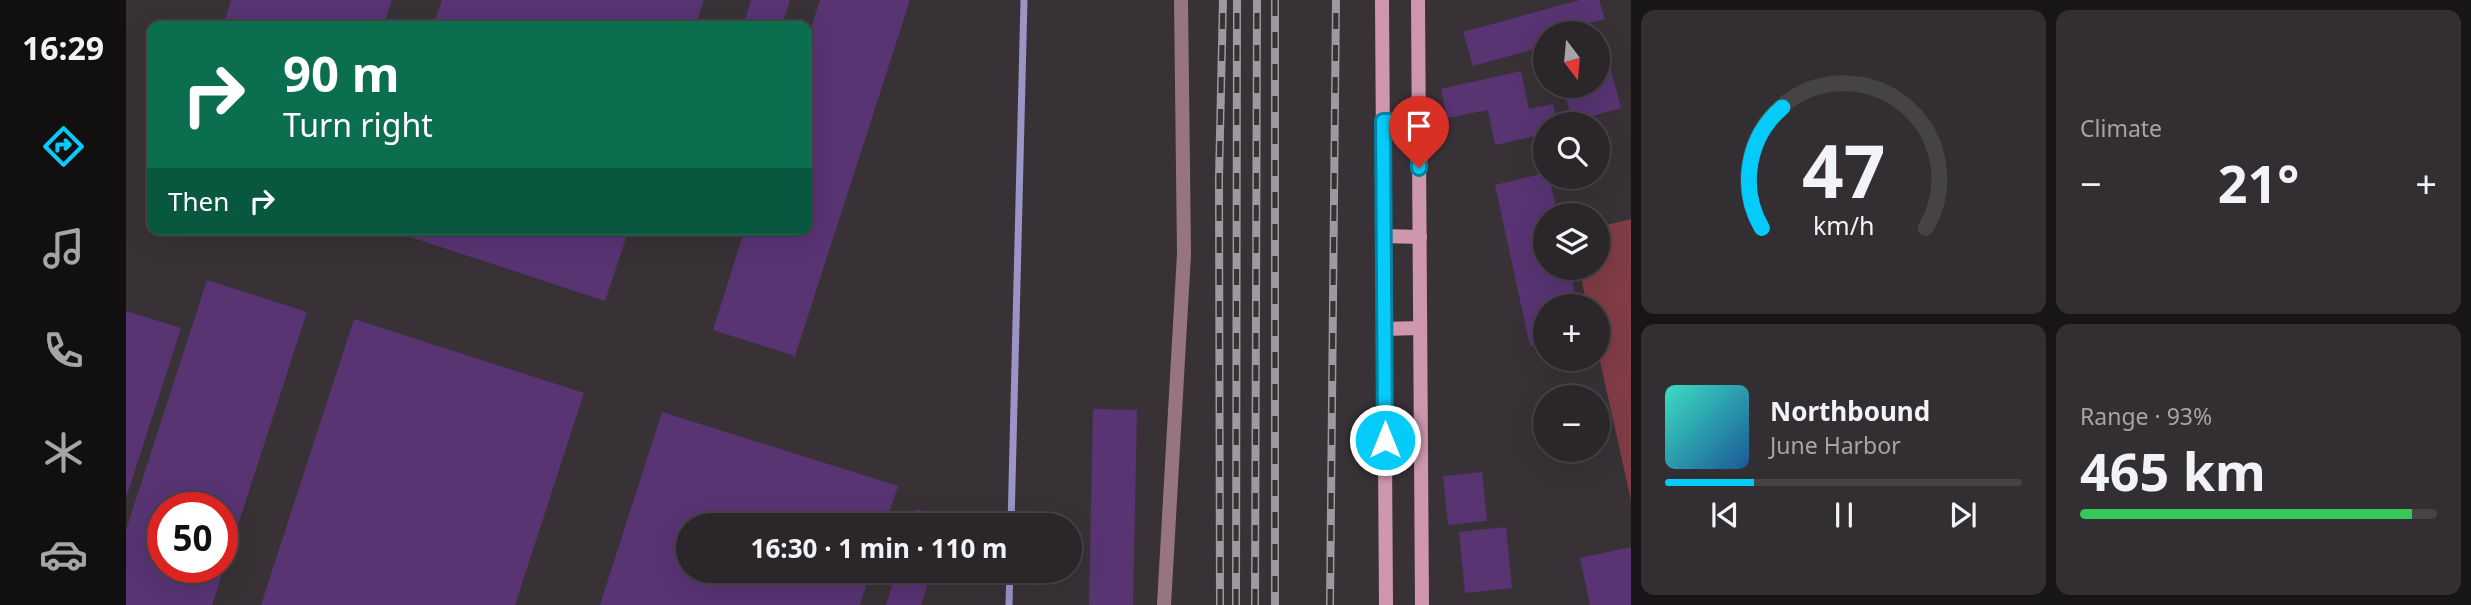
<!DOCTYPE html>
<html lang="en">
<head>
<meta charset="utf-8">
<style>
	body { margin:0; font-family:"Noto Sans",sans-serif; background:#322e31; color:#f1f3f6; height:100vh; display:flex; flex-direction:column; font-size:26px; white-space:nowrap }
	* { box-sizing:border-box; margin:0 }
	p { font-size:23px; color:#a5a5a8 }
	.icon { flex:none; width:38px; height:38px; fill:none; stroke:currentColor; stroke-width:2; stroke-linecap:round; stroke-linejoin:round }
	.map { position:relative; flex:1; overflow:hidden }
	.details { display:flex; flex-direction:column; gap:10px; padding:10px; background:#171517; width:840px }
	.details>* { flex:none }
	.banner { position:absolute; left:21px; top:21px; width:665px; height:214px; border-radius:14px; box-shadow:0 7px 28px #0002,0 0 0 2px #464346; background:#0b6e4f; color:#fff; overflow:hidden }
	.needle { width:46px; rotate:164deg }
	.controls { position:absolute; left:1407px; top:21px; display:grid; gap:14px }
	.controls a { display:grid; place-items:center; width:77px; height:77px; border-radius:50%; background:#2a2629; box-shadow:0 7px 28px #0002,0 0 0 2px #464346; font-size:35px }
	.speed { position:absolute; left:21px; top:492px; display:flex; gap:14px; font-size:35px; font-weight:700; text-align:center }
	.speed>* { display:grid; place-content:center; width:91px; height:91px; border-radius:50%; background:#2a2629; box-shadow:0 7px 28px #0002,0 0 0 2px #464346; line-height:1 }
	.speed .limit { border:10px solid #d22; background:#fff; color:#111 }
	.pin { position:absolute; display:grid; place-items:center; width:60px; height:60px; color:#fff; margin:-72px -30px; border-radius:50% 50% 50% 0; rotate:-45deg; box-shadow:0 0 7px #0007 }
	.pin .icon { rotate:45deg }
	.me { position:absolute; width:77px; margin:-38px; rotate:0deg; stroke-linejoin:round; filter:drop-shadow(0 0 5px #0008) }
	.turn { display:flex; align-items:center; gap:24px; height:147px; padding:0 21px; font-size:32px }
	.turn .icon { width:91px; height:91px; stroke-width:2.5 }
	.turn b { display:block; font-size:49px; line-height:60px }
	.then { display:flex; align-items:center; height:66px; padding:0 21px; background:#0003; gap:14px; font-size:26px }
	.big { font-size:52px; font-weight:700; line-height:1.1 }
	.details .tile { flex:1; display:flex; flex-direction:column; justify-content:center; gap:10px; min-width:0; padding:0 24px; border-radius:14px; background:#322e31 }
	.details .dial { align-items:center; gap:0 }
	.dial svg { height:182px; overflow:visible; fill:none; stroke:#464346; stroke-width:7; stroke-linecap:round; text-anchor:middle }
	.dial text { fill:#f1f3f6; stroke:none }
	.song { display:flex; align-items:center; gap:21px }
	.cover { width:84px; height:84px; border-radius:10px; background:linear-gradient(135deg,hsl(170 70% 55%),hsl(210 70% 35%)) }
	.played { height:7px; border-radius:4px; background:linear-gradient(90deg,#04cbf9 25%,#464346 25%) }
	.keys { display:flex; justify-content:space-around; direction:ltr }
	.heat { display:flex; justify-content:space-between; align-items:center; font-size:38px; direction:ltr }
	.charge { height:10px; border-radius:5px; background:linear-gradient(90deg,#34c759 93%,#464346 0) }
	.details .tiles { flex:1; display:grid; gap:10px; grid-template-columns:repeat(2,1fr) }
	.trip { position:absolute; left:550px; top:513px; width:406px; height:70px; border-radius:35px; background:#2a2629; box-shadow:0 7px 28px #0002,0 0 0 2px #464346; font-weight:700; line-height:70px; text-align:center }
	main { display:flex; flex:1; min-height:0 }
	.dock { display:flex; flex-direction:column; width:126px; justify-content:space-around; align-items:center; background:#110f10; color:#a5a5a8 }
	.dock .icon { width:49px; height:49px }
	.dock .active { color:#04cbf9 }
	.dock b { font-size:32px; color:#f1f3f6 }
	.map>svg:first-child { display:block }
	.green { fill:#813c45 }
	.lines { fill:none; stroke-linecap:round; stroke-linejoin:round }
	.stream { stroke:#9a94c7; stroke-width:7 }
	.building { fill:#583473; fill-rule:evenodd }
	.tertiary { stroke:#977482; stroke-width:14 }
	.secondary { stroke:#cf97ae; stroke-width:14 }
	.rail-casing { stroke:#9e999e; stroke-width:8 }
	.rail { stroke:#383237; stroke-width:5; stroke-dasharray:16; stroke-linecap:butt }
	.route-casing { stroke:#0384a2; stroke-width:18 }
	.route { stroke:#04cbf9; stroke-width:12 }
</style>
</head>
<body>
<main>
<nav class="dock">
<b>16:29</b>
<svg class="icon active" aria-label="directions" viewBox="0 0 24 24"><path d="M12 3l9 9-9 9-9-9zM9 14v-3h6M13 9l2 2-2 2"/></svg>
<svg class="icon" aria-label="music" viewBox="0 0 24 24"><path d="M9 18V5l10-2v13"/><circle cx="6" cy="18" r="3"/><circle cx="16" cy="16" r="3"/></svg>
<svg class="icon" aria-label="phone" viewBox="0 0 24 24"><path d="M5 4h4l2 5-3 2q2 4 5 5l2-3 5 2v4C11 20 4 13 5 4z"/></svg>
<svg class="icon" aria-label="climate" viewBox="0 0 24 24"><path d="M12 3v18M4 7l16 10M4 17L20 7"/></svg>
<svg class="icon" aria-label="car" viewBox="0 0 24 24"><path d="M5 17H2v-5l4-1 3-4h7l3 4 3 1v5h-3M9 17h6M6 11h13"/><circle cx="7" cy="17" r="2"/><circle cx="17" cy="17" r="2"/></svg>
</nav>
<div class="map">
<svg width="1505" height="605" viewBox="0 0 1505 605">
	<rect width="100%" height="100%" fill="#383237"/>
	<polygon class="green" points="1505,219 1505,500 1472,352 1472,306 1461,306 1453,268 1472,268 1472,227"/>
	<g class="lines">
		<g class="stream">
			<polyline points="885,525 898,0"/>
			<polyline points="883,605 884,570"/>
		</g>
	</g>
	<g class="building">
		<polygon points="105,0 266,0 257,26 97,26"/>
		<polygon points="316,0 578,0 569,26 307,26"/>
		<polygon points="625,0 664,0 656,26 617,26"/>
		<polygon points="694,0 784,0 669,356 587,330 619,229 681,229 681,40"/>
		<polygon points="1454,0 1473,0 1479,19 1460,24 1462,33 1419,33 1419,46 1347,66 1337,32"/>
		<polygon points="1478,44 1495,108 1447,121 1436,86 1472,86 1472,46"/>
		<polygon points="1395,71 1403,109 1427,104 1431,124 1419,124 1419,134 1369,145 1362,110 1321,118 1315,89"/>
		<polygon points="1419,173 1419,177 1423,177 1432,215 1419,215 1419,268 1443,268 1452,306 1419,306 1419,343 1404,346 1369,185"/>
		<polygon points="260,229 503,229 479,301"/>
		<path d="M81 280 181 312 86 605H0V530ZM37 508H96V567H37Z"/>
		<polygon points="0,311 55,328 1,495 0,495"/>
		<polygon points="228,319 458,393 389,605 135,605"/>
		<polygon points="967,409 1011,410 1007,605 963,605"/>
		<polygon points="536,412 772,486 759,525 562,525 562,570 745,570 734,605 474,605"/>
		<polygon points="1356,472 1361,521 1322,525 1317,476"/>
		<polygon points="791,509 823,519 821,525 786,525"/>
		<polygon points="1380,527 1386,588 1339,593 1333,532"/>
		<polygon points="1505,547 1505,605 1464,605 1454,558"/>
		<polygon points="771,570 806,570 795,605 760,605"/>
	</g>
	<g class="lines">
		<polyline class="tertiary" points="1038,605 1058,254 1055,0"/>
		<g class="secondary">
			<polyline points="1256,0 1260,605"/>
			<polyline points="1292,0 1296,605"/>
			<polyline points="1257,121 1293,122"/>
			<polyline points="1258,236 1294,237"/>
			<polyline points="1258,329 1294,328"/>
		</g>
		<defs>
			<g id="rail">
				<polyline points="1149,0 1149,605"/>
				<polyline points="1094,605 1093,178 1097,0"/>
				<polyline points="1110,605 1111,0"/>
				<polyline points="1129,605 1131,0"/>
				<polyline points="1204,605 1210,0"/>
			</g>
		</defs>
		<use href="#rail" class="rail-casing"/>
		<use href="#rail" class="rail"/>
	</g>
	<g class="lines">
		<defs>
			<polyline id="route" points="1259,440 1257,121 1293,122 1293,168"/>
		</defs>
		<use href="#route" class="route-casing"/>
		<use href="#route" class="route"/>
	</g>
</svg>
<div class="controls">
<a><svg class="needle" viewBox="-14 -14 28 28"><path d="M0-13l5 13h-10z" fill="#e53935"/><path d="M0 13l5-13h-10z" fill="#a5a5a8"/></svg></a>
<a><svg class="icon" aria-label="search" viewBox="0 0 24 24"><circle cx="10" cy="10" r="6"/><path d="M15 15l6 6"/></svg></a>
<a><svg class="icon" aria-label="layers" viewBox="0 0 24 24"><path d="M12 4l9 5-9 5-9-5zM3 14l9 5 9-5"/></svg></a>
<a>+</a>
<a>−</a>
</div>
<div class="speed"><div class="limit">50</div></div>
<div class="pin" style="left:1293px;top:168px;background:#d93025"><svg class="icon" aria-label="arrive" viewBox="0 0 24 24"><path d="M6 21V4h12l-3 4 3 4H6"/></svg></div>
<svg class="me" style="left:1259px;top:440px" viewBox="-20 -20 40 40"><circle r="17" fill="#04cbf9" stroke="#fff" stroke-width="3"/><path d="M0-11L8 9 0 5-8 9z" fill="#fff"/></svg>
<div class="trip">16:30 · 1 min · 110 m</div>
<div class="banner">
<div class="turn"><svg class="icon" aria-label="right" viewBox="0 0 24 24"><path d="M7 20v-9h11M14 6l5 5-5 5"/></svg><div><b>90 m</b>Turn right</div></div>
<div class="then">Then<svg class="icon" aria-label="right" viewBox="0 0 24 24"><path d="M7 20v-9h11M14 6l5 5-5 5"/></svg></div>
</div>
</div>
<section class="details">
<div class="tiles">
<div class="tile dial"><svg viewBox="0 0 100 80">
<path d="M14 69A42 42 0 1 1 86 69"/>
<path d="M14 69A42 42 0 0 1 23 16" stroke="#04cbf9"/>
<text x="50" y="56" font-size="32" font-weight="700">47</text>
<text x="50" y="72" font-size="11">km/h</text>
</svg></div>
<div class="tile"><p>Climate</p>
<div class="heat"><a>−</a><b class="big">21°</b><a>+</a></div>
</div>
<div class="tile">
<div class="song"><i class="cover"></i><div><b>Northbound</b><p>June Harbor</p></div></div>
<div class="played"></div>
<div class="keys"><svg class="icon" aria-label="previous" viewBox="0 0 24 24"><path d="M18 5L8 12l10 7zM5 5v14"/></svg><svg class="icon" aria-label="pause" viewBox="0 0 24 24"><path d="M8 5v14M16 5v14"/></svg><svg class="icon" aria-label="next" viewBox="0 0 24 24"><path d="M6 5l10 7-10 7zM19 5v14"/></svg></div>
</div>
<div class="tile"><p>Range · 93%</p><b class="big">465 km</b><div class="charge"></div></div>
</div>
</section>
</main>
</body>
</html>
